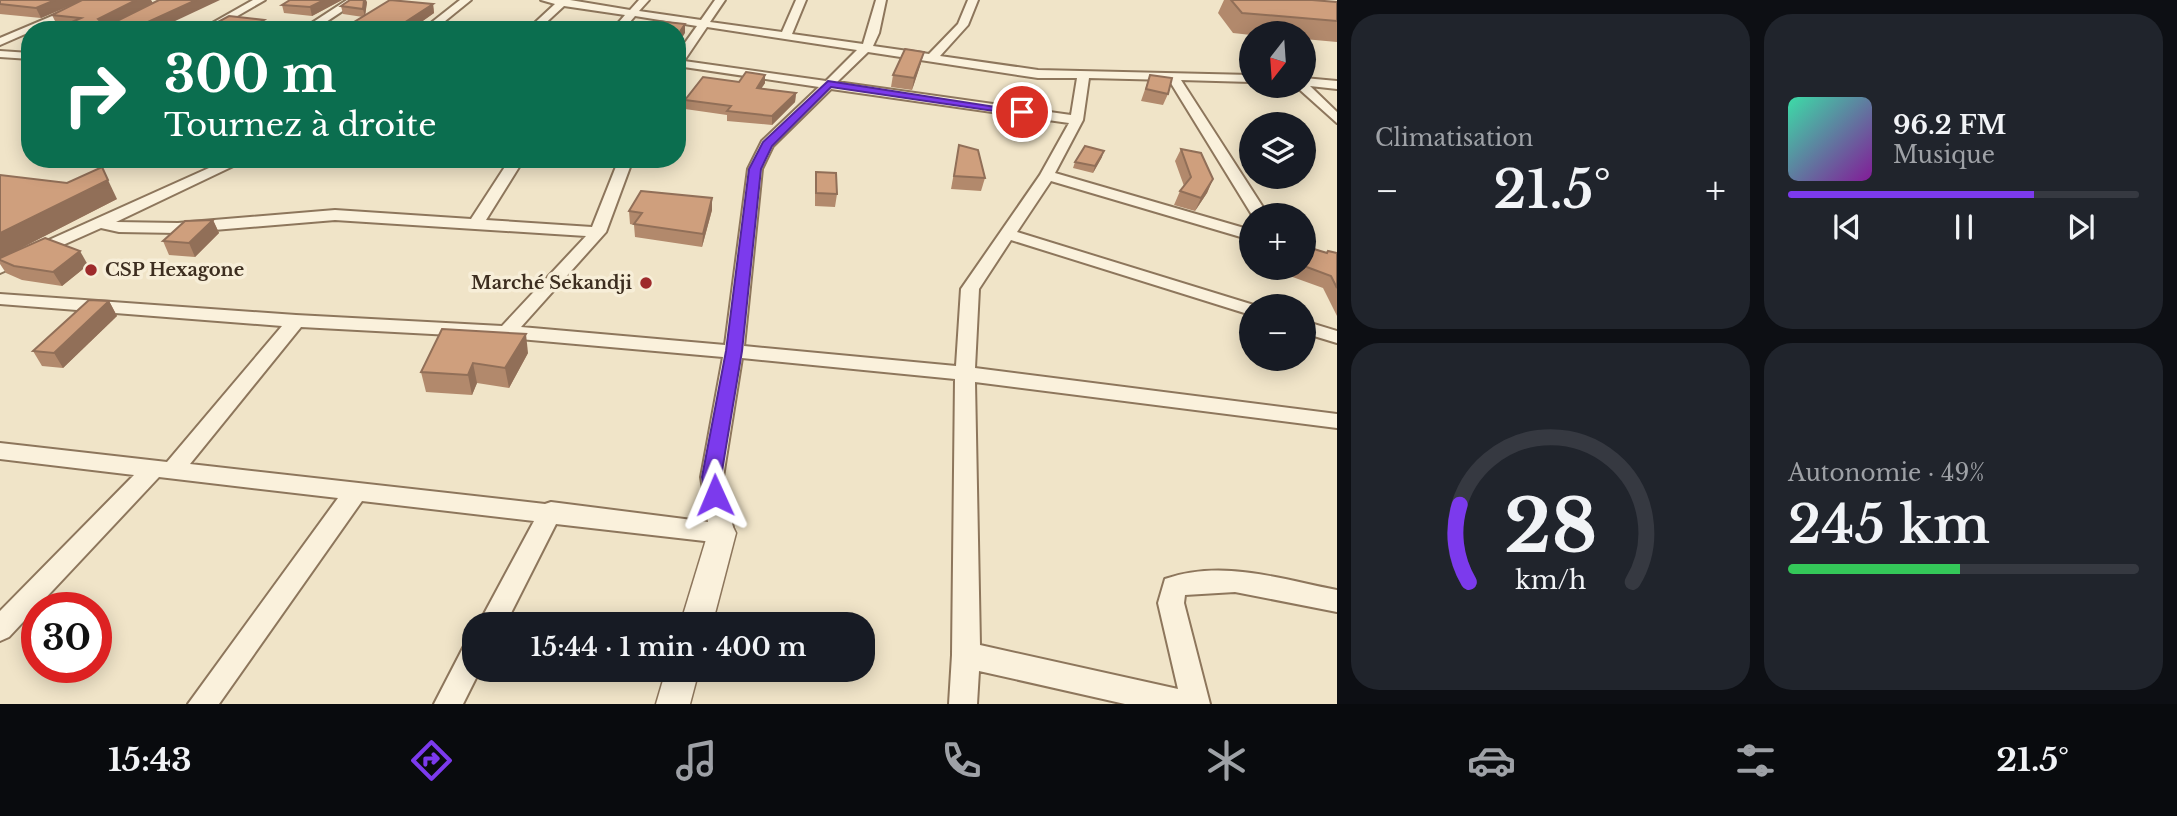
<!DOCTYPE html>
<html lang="fr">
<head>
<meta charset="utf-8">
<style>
	body { margin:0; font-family:"Libre Baskerville",serif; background:#20242c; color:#f1f3f6; height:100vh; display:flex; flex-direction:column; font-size:26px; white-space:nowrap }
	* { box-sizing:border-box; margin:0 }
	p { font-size:23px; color:#9ea1a6 }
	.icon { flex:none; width:38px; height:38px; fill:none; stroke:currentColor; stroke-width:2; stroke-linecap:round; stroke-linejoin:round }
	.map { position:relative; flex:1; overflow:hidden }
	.panel { display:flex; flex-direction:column; gap:14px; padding:14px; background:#0d0f14; width:840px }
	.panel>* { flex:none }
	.guide { position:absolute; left:21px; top:21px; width:665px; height:147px; border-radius:28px; box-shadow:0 4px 18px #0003; background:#0b6e4f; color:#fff; overflow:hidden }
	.needle { width:46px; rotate:197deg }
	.fabs { position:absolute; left:1239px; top:21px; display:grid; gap:14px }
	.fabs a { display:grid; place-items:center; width:77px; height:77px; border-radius:50%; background:#171b24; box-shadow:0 4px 18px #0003; font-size:35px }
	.speed { position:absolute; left:21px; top:592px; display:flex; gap:14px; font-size:35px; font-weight:700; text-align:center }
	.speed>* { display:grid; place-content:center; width:91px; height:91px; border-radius:50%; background:#171b24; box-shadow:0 4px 18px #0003; line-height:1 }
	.speed .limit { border:10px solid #d22; background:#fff; color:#111 }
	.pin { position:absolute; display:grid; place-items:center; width:60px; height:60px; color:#fff; margin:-30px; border:4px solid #fff; border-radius:50%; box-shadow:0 2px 7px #0007 }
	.me { position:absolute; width:77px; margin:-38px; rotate:359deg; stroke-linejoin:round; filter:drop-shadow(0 0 5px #0008) }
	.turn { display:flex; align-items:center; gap:24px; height:147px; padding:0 28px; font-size:32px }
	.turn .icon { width:91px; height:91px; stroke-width:2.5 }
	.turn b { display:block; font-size:49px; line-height:60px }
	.big { font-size:52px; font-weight:600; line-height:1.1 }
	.panel .tile { flex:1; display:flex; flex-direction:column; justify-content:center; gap:10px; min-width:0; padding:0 24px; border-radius:28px; background:#20242c }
	.panel .dial { align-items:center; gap:0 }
	.dial svg { height:182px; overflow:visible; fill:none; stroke:#363941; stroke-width:7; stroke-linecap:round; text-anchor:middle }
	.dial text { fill:#f1f3f6; stroke:none }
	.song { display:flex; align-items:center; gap:21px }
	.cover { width:84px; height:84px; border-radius:10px; background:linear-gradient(135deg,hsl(160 70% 55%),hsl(290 70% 35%)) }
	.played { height:7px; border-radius:4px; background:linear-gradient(90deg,#7c3aed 70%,#363941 70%) }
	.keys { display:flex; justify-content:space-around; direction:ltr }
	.heat { display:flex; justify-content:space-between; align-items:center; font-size:38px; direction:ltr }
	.charge { height:10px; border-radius:5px; background:linear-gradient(90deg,#34c759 49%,#363941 0) }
	.panel .tiles { flex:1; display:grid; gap:14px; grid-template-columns:repeat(2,1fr) }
	.trip { position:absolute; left:462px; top:612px; width:413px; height:70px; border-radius:28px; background:#171b24; box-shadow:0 4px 18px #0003; font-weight:600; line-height:70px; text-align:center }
	.dock { display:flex; height:112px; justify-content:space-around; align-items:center; background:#090b0e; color:#9ea1a6 }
	.dock .icon { width:49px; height:49px }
	.dock .on { color:#7c3aed }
	.dock b { font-size:32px; color:#f1f3f6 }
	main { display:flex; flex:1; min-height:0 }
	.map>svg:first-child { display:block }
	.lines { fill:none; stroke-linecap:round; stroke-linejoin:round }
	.minor-casing { stroke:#8d765c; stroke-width:4 }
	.tertiary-casing { stroke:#8d765c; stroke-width:3 }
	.minor { fill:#faf1dc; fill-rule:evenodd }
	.tertiary { fill:#faf1dc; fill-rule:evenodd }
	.wall { fill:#b2896c }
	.shaded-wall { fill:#916f58 }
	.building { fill:#cf9f7d; stroke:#916f58; stroke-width:2 }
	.route { fill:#7c3aed; stroke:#51269a; stroke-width:2 }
	.poi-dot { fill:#9e2a2b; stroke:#f7eed8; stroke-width:2.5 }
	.labels { text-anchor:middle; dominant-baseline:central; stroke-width:7; stroke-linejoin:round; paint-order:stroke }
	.poi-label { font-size:18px; font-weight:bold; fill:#3d2e20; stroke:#f7eed8; text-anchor:start }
</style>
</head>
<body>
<main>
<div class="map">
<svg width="1337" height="704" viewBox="0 0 1337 704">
	<rect width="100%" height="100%" fill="#f0e4c8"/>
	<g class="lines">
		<defs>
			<g id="minor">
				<polygon points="90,0 103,0 0,45 0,38"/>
				<polygon points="253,0 265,0 213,30 200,30"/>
				<polygon points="347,0 359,0 314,30 301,30"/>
				<polygon points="460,0 471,0 434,30 422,30"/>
				<path d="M541 0H570L630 10 639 0H649L639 11 701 20 715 0H725L710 22 782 32 796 0H806L792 34 863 44 876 0H886L879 33 873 46 929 54 958 24 968 0H978L968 25 940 56 1038 70 1251 75V82L1181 80 1268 215H1252L1169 80 1089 78 1083 120 1055 173 1251 230V240L1051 181 1017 232 1257 306H1251V315L1011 240 979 289 975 368 1337 414V428L975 382 980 645 1178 689 1158 603 1165 579C1222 559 1280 579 1337 590V612L1235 592 1185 595 1184 603 1210 704H1125L979 671 977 704H949L952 655 955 379 742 358 723 477 734 533 731 540 722 543 556 524 505 625H478L534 521 362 501 219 704H188L338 498 159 477 9 637 0 641V611L134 475 0 459V443L167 462 282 326 0 304V294L296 315 502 326 586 236 335 220 178 233 119 232 101 228 0 273V262L229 159H248L116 222 178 223 335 210 471 219 510 159H524L486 220 592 227 619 159H633L606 232 521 327 725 345 748 169 762 141 819 87 677 66V54L697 26 635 16 623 30H612L625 15 564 6 538 30H527L555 4ZM707 27 857 50 826 81 684 61ZM868 52 1038 78H1077L1071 115 837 82ZM831 89 1069 123 1040 175 961 289 956 366 744 346 762 169 773 146ZM301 327 507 338 723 357 701 477 708 522 551 502 545 504 190 464Z"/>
				<polygon points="0,51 30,53 30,59 0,57"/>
				<polygon points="1304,78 1337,81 1337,89 1310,86 1337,112 1337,123 1299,89 1297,86 1304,86"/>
				<polygon points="1304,321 1337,331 1337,343 1304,333"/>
				<polygon points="474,642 474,670 480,670 463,704 434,704 464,646"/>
			</g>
			<g id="tertiary">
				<polygon points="722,521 732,525 736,533 712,625 680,625 708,533 712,525"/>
				<polygon points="666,670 699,670 690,704 656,704"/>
			</g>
		</defs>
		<use href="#minor" class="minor-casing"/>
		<use href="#tertiary" class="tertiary-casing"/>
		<use href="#minor" class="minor"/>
		<use href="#tertiary" class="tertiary"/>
	</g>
	<g class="wall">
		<polygon points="151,0 156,30 75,30 74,27 57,25 52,15 77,3 41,18 0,14 0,4"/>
		<polygon points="290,0 342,0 312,16 284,13 282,5"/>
		<polygon points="1224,0 1312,0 1337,2 1337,42 1304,39 1304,33 1251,33 1251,35 1233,33 1218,13"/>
		<polygon points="367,2 365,15 433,4 434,13 410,30 341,30 363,17 343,14 341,6"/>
		<polygon points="921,63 912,90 891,87 893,75"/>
		<polygon points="765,75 765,83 761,88 796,93 795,102 772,125 727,121 727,115 685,109 685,100 739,82"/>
		<polygon points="1150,75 1168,94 1163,105 1141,101"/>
		<polygon points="959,145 985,178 981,191 951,189"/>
		<polygon points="1181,149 1213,179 1207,193 1195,211 1174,205 1180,191 1184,186 1175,161"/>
		<polygon points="1102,157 1093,173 1073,168 1075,162"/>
		<polygon points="527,159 562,159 559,164 528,161"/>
		<polygon points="816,172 837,194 835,207 815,206 815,185"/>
		<polygon points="0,175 117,199 13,252 88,265 62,286 22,280 6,273 0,264"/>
		<polygon points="712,198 712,210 702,247 635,237 634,225 630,224 629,211"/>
		<polygon points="213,220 219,233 195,257 169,255 163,241"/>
		<polygon points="1304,246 1327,253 1337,253 1337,316 1323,288 1287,275 1291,268 1304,268"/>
		<polygon points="109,301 117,316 63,368 42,366 33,351"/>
		<polygon points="528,353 509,388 477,383 472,395 426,392 421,372"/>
	</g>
	<g class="shaded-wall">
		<polygon points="55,0 83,0 41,18 36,8"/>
		<polygon points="136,0 151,0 153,3 111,25 100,24 98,19"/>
		<polygon points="196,0 220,0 156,30 138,30 137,27"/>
		<polygon points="324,0 342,0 312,16 310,7"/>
		<polygon points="364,0 366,0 367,2 365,17 363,9"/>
		<polygon points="433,4 434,13 410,30 393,30"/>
		<polygon points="264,20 266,28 264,30 246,30"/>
		<polygon points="685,24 685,33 677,46 677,36"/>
		<polygon points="924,52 921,63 912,90 914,78"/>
		<polygon points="765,75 765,83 756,97 757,88"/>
		<polygon points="796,93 795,102 772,125 772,116"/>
		<polygon points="1104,151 1102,157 1093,173 1095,166"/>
		<polygon points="1213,179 1207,193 1195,211 1201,198"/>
		<polygon points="108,180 117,199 0,259 0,233"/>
		<polygon points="712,198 712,210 702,247 703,234"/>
		<polygon points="213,220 219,233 195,257 189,243"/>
		<polygon points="80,251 88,265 62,286 53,272"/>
		<polygon points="109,301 117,316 63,368 54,353"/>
		<polygon points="526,334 528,353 509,388 505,368"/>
		<polygon points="473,363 477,383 472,395 468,375"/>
	</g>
	<g class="building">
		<polygon points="0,0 55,0 36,8 0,4"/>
		<polygon points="82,0 136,0 98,19 101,22 115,22 159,0 196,0 137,27 72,22 81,18 52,15"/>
		<polygon points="290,0 324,0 310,7 282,5"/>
		<polygon points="350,0 364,0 363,9 341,6"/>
		<polygon points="390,0 433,4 393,30 341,30"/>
		<polygon points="1231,0 1312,0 1337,2 1337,21 1242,13"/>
		<polygon points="229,16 264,20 246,30 203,30"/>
		<polygon points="657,21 685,24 677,36 677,30 650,30"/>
		<polygon points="905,49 924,52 914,78 893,75"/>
		<polygon points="746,72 765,75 757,88 796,93 772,116 727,111 731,106 685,100 703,77 739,82"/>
		<polygon points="1150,75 1172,78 1168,94 1146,89"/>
		<polygon points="959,145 978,150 985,178 954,176"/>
		<polygon points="1085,146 1104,151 1095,166 1075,162"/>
		<polygon points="1181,149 1201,153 1213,179 1201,198 1180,191 1191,177"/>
		<polygon points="102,167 108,180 0,233 0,175 67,183"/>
		<polygon points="816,172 836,173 837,194 816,193"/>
		<polygon points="641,191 712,198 703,234 634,224 642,213 629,211"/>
		<polygon points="213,220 189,243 163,241 185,221"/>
		<polygon points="45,238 80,251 53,272 14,266 0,260 0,258"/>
		<polygon points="1304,246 1327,253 1328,251 1337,253 1337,288 1331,276 1304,266"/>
		<polygon points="89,300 109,301 54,353 33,351"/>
		<polygon points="442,329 526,334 505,368 473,363 468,375 421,372"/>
	</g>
	<polygon class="route" points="828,81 1027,112 1022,115 831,87 772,146 761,169 742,351 721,477 725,495 715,503 705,495 702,477 726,351 749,169 763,142"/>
	<g class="poi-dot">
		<circle cx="91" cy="270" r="7"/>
		<circle cx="646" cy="283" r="7"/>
	</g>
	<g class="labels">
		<g class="poi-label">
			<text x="105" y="270">CSP Hexagone</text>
			<text x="632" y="283" text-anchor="end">Marché Sekandji</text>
		</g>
	</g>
</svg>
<div class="fabs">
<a><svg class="needle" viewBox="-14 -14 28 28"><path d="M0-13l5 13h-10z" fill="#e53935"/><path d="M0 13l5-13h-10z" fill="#9ea1a6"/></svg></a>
<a><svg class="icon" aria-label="layers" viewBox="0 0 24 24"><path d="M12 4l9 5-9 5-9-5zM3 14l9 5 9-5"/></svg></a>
<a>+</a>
<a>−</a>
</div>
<div class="speed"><div class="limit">30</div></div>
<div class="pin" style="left:1022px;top:112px;background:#d93025"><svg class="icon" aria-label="arrive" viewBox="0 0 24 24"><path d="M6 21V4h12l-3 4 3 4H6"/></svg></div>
<svg class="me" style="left:715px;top:495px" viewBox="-20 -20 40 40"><path d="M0-17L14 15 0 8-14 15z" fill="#7c3aed" stroke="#fff" stroke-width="4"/></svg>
<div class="trip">15:44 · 1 min · 400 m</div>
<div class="guide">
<div class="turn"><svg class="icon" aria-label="right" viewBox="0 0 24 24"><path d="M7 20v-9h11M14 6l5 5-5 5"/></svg><div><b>300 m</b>Tournez à droite</div></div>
</div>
</div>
<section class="panel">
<div class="tiles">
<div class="tile"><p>Climatisation</p>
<div class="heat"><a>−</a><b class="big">21.5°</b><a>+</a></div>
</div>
<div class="tile">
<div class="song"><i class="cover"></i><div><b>96.2 FM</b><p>Musique</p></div></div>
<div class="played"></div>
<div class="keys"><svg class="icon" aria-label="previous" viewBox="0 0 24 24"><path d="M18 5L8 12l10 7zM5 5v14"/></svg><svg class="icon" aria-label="pause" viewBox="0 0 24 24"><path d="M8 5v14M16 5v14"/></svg><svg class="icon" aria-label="next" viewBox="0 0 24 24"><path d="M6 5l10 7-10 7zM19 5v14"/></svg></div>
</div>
<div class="tile dial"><svg viewBox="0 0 100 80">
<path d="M14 69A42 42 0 1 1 86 69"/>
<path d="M14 69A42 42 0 0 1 10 35" stroke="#7c3aed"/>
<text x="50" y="56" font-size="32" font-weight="700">28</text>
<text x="50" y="72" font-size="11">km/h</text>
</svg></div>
<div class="tile"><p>Autonomie · 49%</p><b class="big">245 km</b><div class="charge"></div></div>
</div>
</section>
</main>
<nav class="dock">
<b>15:43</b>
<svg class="icon on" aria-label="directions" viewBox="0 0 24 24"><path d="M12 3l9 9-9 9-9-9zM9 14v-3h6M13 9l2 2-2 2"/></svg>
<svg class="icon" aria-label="music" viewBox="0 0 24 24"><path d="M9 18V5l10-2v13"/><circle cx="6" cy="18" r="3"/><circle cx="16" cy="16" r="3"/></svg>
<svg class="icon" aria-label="phone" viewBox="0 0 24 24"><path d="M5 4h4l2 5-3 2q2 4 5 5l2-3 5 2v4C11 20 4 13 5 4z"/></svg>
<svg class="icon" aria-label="climate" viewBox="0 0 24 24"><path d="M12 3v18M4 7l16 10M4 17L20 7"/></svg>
<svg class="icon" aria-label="car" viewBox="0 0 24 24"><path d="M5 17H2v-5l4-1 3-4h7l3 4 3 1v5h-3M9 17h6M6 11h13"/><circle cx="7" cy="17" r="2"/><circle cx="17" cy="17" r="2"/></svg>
<svg class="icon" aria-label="filters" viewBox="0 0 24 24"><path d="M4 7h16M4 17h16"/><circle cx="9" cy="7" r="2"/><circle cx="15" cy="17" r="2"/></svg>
<b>21.5°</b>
</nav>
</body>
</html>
